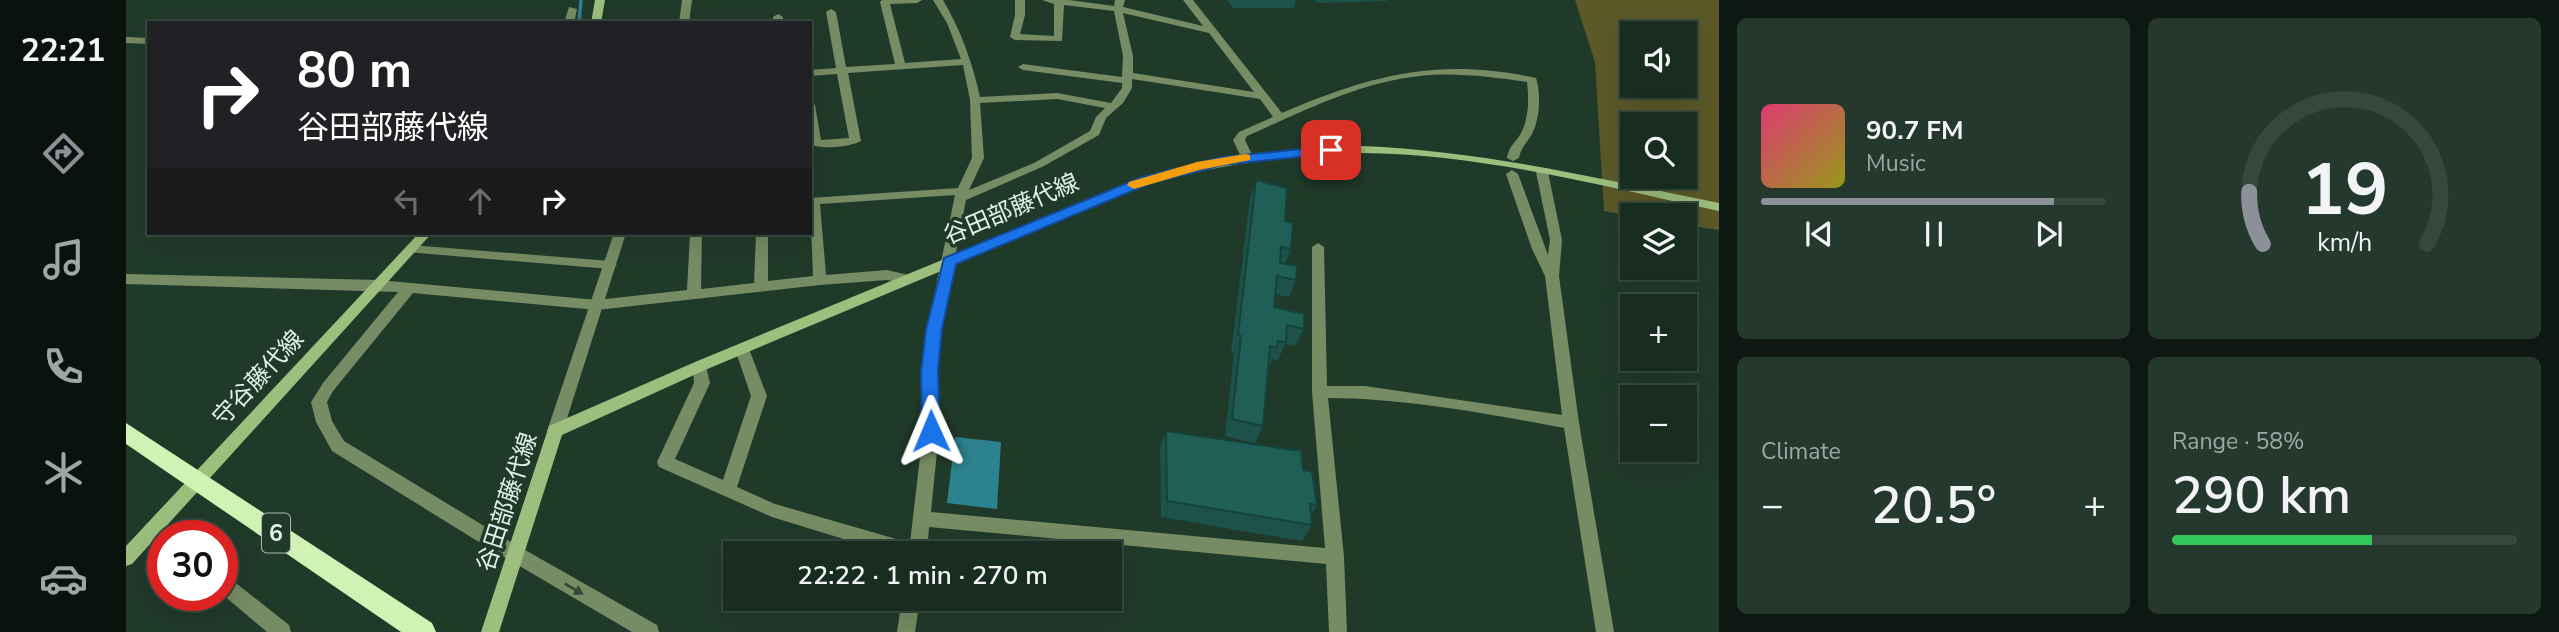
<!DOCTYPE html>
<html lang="en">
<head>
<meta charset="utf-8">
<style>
	body { margin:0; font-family:"Nunito Sans","Noto Sans JP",sans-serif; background:#25382d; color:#f1f3f6; height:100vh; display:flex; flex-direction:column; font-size:26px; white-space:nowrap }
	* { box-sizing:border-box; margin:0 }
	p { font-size:23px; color:#9fa7a5 }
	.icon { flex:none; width:38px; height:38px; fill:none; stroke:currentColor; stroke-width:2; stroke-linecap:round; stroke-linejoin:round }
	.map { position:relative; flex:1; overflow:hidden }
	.drawer { display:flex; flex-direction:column; gap:18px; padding:18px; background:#0d1812; width:840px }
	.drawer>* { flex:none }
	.top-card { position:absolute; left:21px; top:21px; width:665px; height:214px; border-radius:0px; box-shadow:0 7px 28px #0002,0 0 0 2px #36483e; background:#202124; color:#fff; overflow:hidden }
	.buttons { position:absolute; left:1494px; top:21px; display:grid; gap:14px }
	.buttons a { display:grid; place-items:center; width:77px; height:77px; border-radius:0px; background:#182c20; box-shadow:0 7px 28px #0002,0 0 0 2px #36483e; font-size:35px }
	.speed { position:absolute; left:21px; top:520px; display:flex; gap:14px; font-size:35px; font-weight:700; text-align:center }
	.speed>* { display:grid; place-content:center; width:91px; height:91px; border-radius:50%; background:#182c20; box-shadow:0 7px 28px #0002,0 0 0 2px #36483e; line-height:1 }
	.speed .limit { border:10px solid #d22; background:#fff; color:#111 }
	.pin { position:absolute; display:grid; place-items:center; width:60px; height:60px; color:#fff; margin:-30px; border-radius:14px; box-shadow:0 4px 10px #0006 }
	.me { position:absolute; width:77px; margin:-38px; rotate:359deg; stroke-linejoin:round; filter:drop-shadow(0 0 5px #0008) }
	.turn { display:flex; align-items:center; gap:24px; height:147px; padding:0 35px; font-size:32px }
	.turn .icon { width:91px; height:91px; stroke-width:2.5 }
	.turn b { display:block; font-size:49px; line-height:60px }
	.lanes { display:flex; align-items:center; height:66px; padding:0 35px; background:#0003; justify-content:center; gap:35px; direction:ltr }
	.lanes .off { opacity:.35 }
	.big { font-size:52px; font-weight:600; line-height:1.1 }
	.drawer .widget { flex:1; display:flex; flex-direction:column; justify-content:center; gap:10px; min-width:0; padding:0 24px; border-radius:10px; background:#25382d }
	.drawer .dial { align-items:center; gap:0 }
	.dial svg { height:182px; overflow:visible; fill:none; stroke:#36483e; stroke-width:7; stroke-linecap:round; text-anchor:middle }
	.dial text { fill:#f1f3f6; stroke:none }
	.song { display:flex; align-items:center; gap:21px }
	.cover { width:84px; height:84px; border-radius:10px; background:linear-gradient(135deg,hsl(340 70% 55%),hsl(60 70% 35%)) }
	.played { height:7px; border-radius:4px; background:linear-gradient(90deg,#8c9099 85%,#36483e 85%) }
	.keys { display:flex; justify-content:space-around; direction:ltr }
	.heat { display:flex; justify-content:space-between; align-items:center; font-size:38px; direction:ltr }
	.charge { height:10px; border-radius:5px; background:linear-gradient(90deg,#34c759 58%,#36483e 0) }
	.drawer .tiles { flex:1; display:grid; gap:18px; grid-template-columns:repeat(2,1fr) }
	.trip { position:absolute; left:597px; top:541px; width:399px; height:70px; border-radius:0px; background:#182c20; box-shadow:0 7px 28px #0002,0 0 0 2px #36483e; font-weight:600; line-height:70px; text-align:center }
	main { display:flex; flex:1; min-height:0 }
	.dock { display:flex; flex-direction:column; width:126px; justify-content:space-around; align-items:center; background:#0a120d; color:#9fa7a5 }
	.dock .icon { width:49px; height:49px }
	.dock .current { color:#8c9099 }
	.dock b { font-size:32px; color:#f1f3f6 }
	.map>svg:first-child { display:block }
	.green { fill:#5b5928; fill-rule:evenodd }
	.water { fill:#2c828e }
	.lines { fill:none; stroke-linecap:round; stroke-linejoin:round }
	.stream { stroke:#2c828e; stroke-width:3.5 }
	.minor { fill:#768c64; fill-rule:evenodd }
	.tertiary { fill:#768c64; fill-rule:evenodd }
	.secondary { fill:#9cbf7e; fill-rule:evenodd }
	.trunk { fill:#d0f2b4; fill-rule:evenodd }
	.wall { fill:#1c524a }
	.building { fill:#205f56; stroke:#16423c; stroke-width:2 }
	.oneway { fill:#314a36 }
	.route { fill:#1a73e8; stroke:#114b97; stroke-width:2 }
	.slow { fill:#f59e0b }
	.labels { text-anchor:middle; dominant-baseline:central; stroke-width:7; stroke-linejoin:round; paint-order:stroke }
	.shield { fill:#203a2a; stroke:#a8bbaf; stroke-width:2 }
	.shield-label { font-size:23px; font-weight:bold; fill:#e3f2e8 }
	.street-label { font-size:24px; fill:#e3f2e8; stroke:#203a2a }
</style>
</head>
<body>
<main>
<nav class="dock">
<b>22:21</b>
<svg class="icon current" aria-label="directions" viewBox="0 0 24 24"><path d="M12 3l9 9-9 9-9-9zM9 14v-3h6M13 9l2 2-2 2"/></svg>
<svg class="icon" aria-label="music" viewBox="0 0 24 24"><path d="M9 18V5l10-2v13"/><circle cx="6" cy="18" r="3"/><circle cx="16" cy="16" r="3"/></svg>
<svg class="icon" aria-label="phone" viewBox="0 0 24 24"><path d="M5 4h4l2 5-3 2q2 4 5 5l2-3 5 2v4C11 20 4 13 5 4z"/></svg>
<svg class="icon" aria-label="climate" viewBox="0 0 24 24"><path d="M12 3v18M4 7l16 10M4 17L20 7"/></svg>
<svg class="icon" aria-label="car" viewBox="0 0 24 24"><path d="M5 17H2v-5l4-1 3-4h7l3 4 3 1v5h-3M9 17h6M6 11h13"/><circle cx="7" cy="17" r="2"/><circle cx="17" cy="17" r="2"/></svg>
</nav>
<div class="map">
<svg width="1593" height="632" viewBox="0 0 1593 632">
	<rect width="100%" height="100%" fill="#203a2a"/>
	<path class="green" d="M1449 0H1593V230L1559 225V215L1507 216 1478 211 1469 62ZM1507 33H1559V86H1507ZM1507 124H1559V177H1507Z"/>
	<polygon class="water" points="829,437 875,442 871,509 821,503"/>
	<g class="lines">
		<polyline class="stream" points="453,23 455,0"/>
		<g class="minor">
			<path d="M756 0H796L791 3 764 4 779 63 835 59 821 23 807 0H817C835 31 846 61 854 97L931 93 985 103 996 88V83L897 70 892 67 897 64 996 77 997 56 988 11 938 5 936 41 889 40 884 37 889 15V0H899V15L894 34 928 36V4L916 0H943L988 6 989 0H999L997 7 1077 26 1057 0H1067L1156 113C1245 75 1313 57 1410 78 1415 94 1414 118 1406 134 1401 143 1395 147 1393 158L1387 161 1381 158C1384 144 1389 144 1395 133 1403 118 1403 99 1401 82 1366 77 1329 72 1294 76 1233 82 1176 112 1121 136L1119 140 1127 157 1121 160 1115 157 1107 140 1113 132 1147 117 1134 99 1006 79V88L997 103 980 118 973 135 916 167 840 200 815 329 811 372 813 431 805 512 1199 548 1186 392V247L1192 243 1198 247 1201 386H1239L1436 415 1419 276 1406 249 1380 174 1386 170 1392 174 1422 255 1424 240 1410 172 1416 168 1422 172 1436 240 1433 276 1453 423 1488 632H1470L1438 428C1364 414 1277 398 1202 398L1218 557 1221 632H1203L1200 564 803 527 801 553H763L646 517 533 467 531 462 568 383 567 366 569 362H579L584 383 549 459 597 480 625 396 609 349 611 345H621L623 349 641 396 611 487 649 504 784 543 797 431V372L801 329 829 195 694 204 700 275 761 270 787 276 789 279 787 282 782 284 761 280 694 285 471 310 287 293 207 391 201 402 206 421 218 441 373 535 531 625 533 632H506L361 547 206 451 190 422 185 402 197 383 272 292 0 284V274L252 280 471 300 561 290 564 233H576L575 289 628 283 630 233H642V281L687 276 684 198 832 188 846 158 844 100 837 65 722 73 735 141C725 147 694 150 684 144V102L689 105 695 140 723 138 711 74 684 76V70L710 68 700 12 705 9 710 12 720 67 769 64 754 2ZM997 13 1083 33 1128 92 1007 73V56ZM931 99 979 108 970 117 964 131 908 163 843 190 858 158 854 103Z"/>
			<polygon points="443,7 451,9 448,23 438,23"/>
			<polygon points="652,14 657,17 657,23 647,23 647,17"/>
			<polygon points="0,37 23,38 23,44 0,43"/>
			<polygon points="285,245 484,261 491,265 484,269 280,252 279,249"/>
			<polygon points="100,577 106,580 163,625 165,632 141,632 96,594 96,579"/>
			<polygon points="776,598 794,598 789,632 771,632"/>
		</g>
		<g class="tertiary">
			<polygon points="556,0 566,0 563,23 553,23"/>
			<polygon points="488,233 500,233 437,431 435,436 429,437 423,436 421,431"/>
		</g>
		<g class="secondary">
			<polygon points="469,0 479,0 475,23 465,23"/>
			<path d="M1236 146C1358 151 1475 179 1593 203V211C1475 186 1357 154 1236 153 1164 153 1094 165 1025 183L579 370 436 435 373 632H355L423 426 569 362 1017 177C1090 159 1161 147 1236 146Z"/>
			<polygon points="293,233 306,233 6,564 0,566 0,546"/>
		</g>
		<polygon class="trunk" points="0,423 306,623 310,632 275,632 0,444"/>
	</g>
	<g class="wall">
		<polygon points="1101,0 1170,0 1168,8 1107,8"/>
		<polygon points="1188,0 1261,0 1260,1 1191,3"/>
		<polygon points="1130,180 1159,221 1165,249 1159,264 1170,280 1163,297 1149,294 1148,307 1178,329 1169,346 1159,344 1152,360 1146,359 1144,365 1142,365 1137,426 1129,443 1099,436 1108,353 1105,353 1124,198"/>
		<polygon points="1040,431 1177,470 1191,505 1185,514 1186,525 1176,541 1035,517 1034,448"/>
	</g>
	<g class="building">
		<polygon points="1130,180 1161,188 1159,221 1167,223 1165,249 1155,247 1154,263 1171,266 1170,280 1151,276 1148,307 1178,314 1178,329 1161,325 1160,342 1152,341 1151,348 1144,346 1137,426 1106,419 1115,336 1112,335"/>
		<polygon points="1040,431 1175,451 1177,470 1186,472 1191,505 1184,504 1186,525 1041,501"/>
	</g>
	<defs><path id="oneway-solid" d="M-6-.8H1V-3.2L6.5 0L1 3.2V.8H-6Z" transform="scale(1.75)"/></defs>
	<use class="oneway" href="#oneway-solid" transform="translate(448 589) rotate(30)"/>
	<polygon class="route" points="1205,146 1211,150 1209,153 1097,165 1025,183 830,264 816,329 812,372 814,431 811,437 805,439 799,437 796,431 795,372 800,329 818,258 1016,177 1097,157"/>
	<polygon class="slow" points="1119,154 1124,155 1124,160 1073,170 1008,189 1001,185 1003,182 1071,162"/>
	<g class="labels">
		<rect class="shield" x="136" y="513.5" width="28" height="39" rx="5"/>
		<g class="shield-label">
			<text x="150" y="533">6</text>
		</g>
		<g class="street-label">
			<text transform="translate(885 209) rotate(-23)">谷田部藤代線</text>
			<text transform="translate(132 378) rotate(-47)">守谷藤代線</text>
			<text transform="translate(381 502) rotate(-72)">谷田部藤代線</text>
		</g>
	</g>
</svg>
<div class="buttons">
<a><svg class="icon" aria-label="sound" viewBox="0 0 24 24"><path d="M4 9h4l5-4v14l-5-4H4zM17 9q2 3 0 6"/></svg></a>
<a><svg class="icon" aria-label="search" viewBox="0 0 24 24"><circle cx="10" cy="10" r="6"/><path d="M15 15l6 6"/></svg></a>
<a><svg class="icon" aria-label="layers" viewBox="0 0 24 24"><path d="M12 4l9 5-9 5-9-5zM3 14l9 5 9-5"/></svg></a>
<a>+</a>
<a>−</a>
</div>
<div class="speed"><div class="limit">30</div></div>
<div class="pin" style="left:1205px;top:150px;background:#d93025"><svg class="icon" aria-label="arrive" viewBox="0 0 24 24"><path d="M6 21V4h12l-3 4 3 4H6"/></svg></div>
<svg class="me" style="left:805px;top:431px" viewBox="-20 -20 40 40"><path d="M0-17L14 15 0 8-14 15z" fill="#1a73e8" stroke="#fff" stroke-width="4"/></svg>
<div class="trip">22:22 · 1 min · 270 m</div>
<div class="top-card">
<div class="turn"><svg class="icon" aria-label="right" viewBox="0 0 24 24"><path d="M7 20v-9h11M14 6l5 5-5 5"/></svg><div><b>80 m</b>谷田部藤代線</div></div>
<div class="lanes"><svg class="icon off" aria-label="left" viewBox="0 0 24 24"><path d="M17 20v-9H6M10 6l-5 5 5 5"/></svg><svg class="icon off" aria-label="ahead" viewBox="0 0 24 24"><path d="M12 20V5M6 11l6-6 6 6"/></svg><svg class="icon" aria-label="right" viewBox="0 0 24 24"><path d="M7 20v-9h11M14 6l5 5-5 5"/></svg></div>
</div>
</div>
<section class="drawer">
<div class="tiles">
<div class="widget">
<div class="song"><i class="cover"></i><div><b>90.7 FM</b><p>Music</p></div></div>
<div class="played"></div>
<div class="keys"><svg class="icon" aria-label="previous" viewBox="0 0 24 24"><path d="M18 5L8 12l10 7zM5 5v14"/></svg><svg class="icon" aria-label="pause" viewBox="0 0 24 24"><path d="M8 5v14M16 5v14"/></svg><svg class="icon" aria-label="next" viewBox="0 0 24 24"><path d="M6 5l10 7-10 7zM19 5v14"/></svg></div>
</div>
<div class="widget dial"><svg viewBox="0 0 100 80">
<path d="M14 69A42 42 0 1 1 86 69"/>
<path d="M14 69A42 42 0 0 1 8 46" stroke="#8c9099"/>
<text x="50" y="56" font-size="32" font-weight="700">19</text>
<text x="50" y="72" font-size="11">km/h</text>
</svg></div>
<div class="widget"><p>Climate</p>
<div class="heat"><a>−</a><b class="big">20.5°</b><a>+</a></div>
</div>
<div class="widget"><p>Range · 58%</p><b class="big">290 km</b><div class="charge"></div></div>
</div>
</section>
</main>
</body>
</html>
